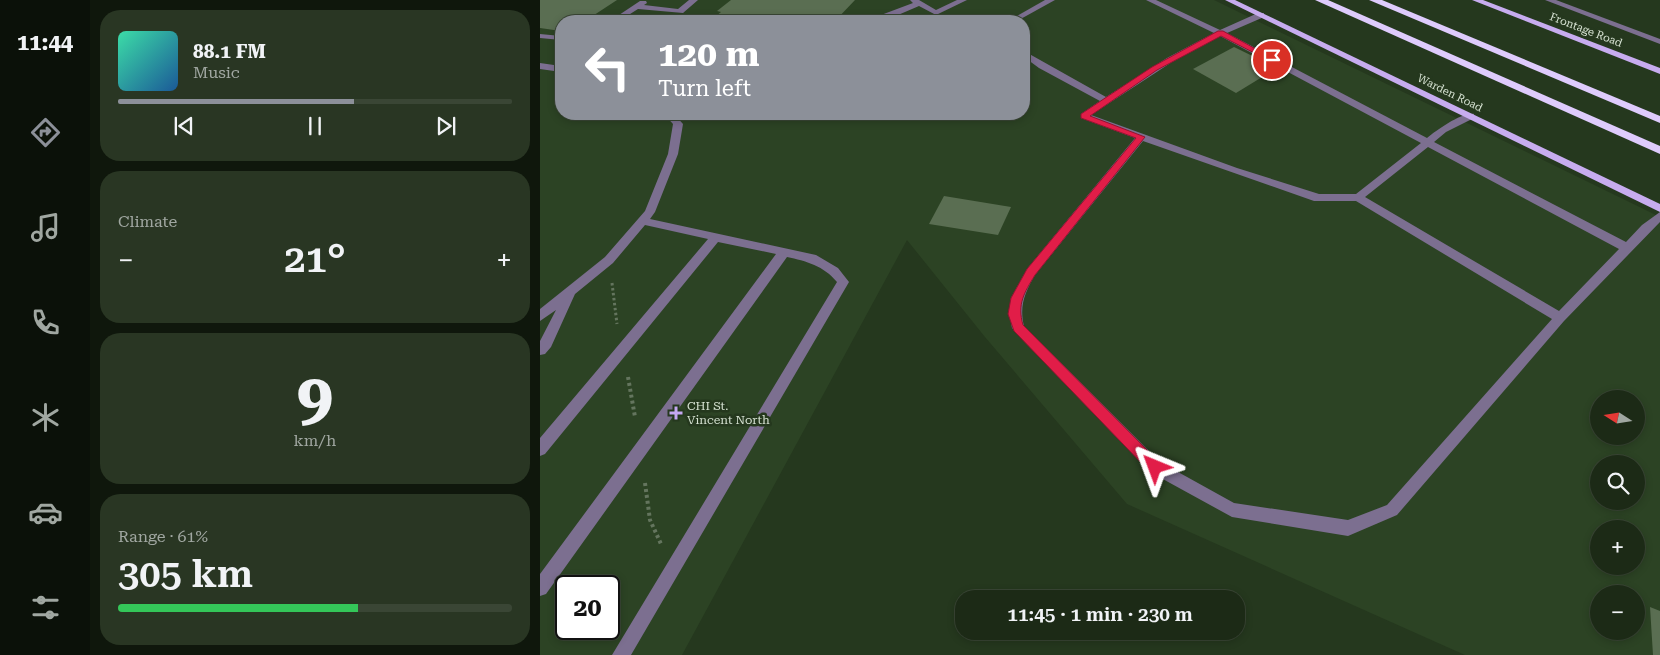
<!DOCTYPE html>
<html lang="en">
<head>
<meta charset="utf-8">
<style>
	body { margin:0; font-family:"Roboto Serif",serif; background:#293623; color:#f1f3f6; height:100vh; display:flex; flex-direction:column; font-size:19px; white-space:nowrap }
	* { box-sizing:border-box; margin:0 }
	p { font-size:16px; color:#a0a7a1 }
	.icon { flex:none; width:28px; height:28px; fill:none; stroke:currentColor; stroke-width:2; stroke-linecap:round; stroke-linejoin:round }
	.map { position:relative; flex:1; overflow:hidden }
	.panel { display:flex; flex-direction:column; gap:10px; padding:10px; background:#0f170c; width:450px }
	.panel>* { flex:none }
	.banner { position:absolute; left:15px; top:15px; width:475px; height:105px; border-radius:20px; box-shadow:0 2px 8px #0003,0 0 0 1px #3a4635; background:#8c9099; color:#fff; overflow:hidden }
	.needle { width:32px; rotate:282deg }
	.tools { position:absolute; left:1050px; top:390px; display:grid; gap:10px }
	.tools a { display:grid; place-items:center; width:55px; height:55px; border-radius:50%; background:#1c2a16; box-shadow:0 2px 8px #0003,0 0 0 1px #3a4635; font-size:25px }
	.speed { position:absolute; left:15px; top:575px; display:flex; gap:10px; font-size:25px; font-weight:700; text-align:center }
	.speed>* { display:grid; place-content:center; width:65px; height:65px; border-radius:50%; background:#1c2a16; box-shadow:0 2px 8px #0003,0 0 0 1px #3a4635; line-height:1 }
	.speed .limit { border:2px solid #111; border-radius:8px; background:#fff; color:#111 }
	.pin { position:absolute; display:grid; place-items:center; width:42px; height:42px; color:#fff; margin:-21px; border:2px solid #fff; border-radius:50%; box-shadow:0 1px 5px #0007 }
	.me { position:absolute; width:55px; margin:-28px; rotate:316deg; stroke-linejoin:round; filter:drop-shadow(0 0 4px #0008) }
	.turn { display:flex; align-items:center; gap:18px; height:105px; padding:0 20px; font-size:22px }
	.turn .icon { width:65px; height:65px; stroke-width:2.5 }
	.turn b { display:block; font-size:35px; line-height:42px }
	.big { font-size:38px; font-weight:600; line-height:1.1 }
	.panel .widget { flex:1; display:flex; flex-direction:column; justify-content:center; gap:8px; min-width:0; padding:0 18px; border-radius:20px; background:#293623 }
	.panel .dial { align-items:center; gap:0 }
	.dial b { font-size:65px; line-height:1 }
	.song { display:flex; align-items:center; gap:15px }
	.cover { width:60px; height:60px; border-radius:8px; background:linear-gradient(135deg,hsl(160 70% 55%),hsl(210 70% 35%)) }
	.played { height:5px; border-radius:2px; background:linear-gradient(90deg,#8c9099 60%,#3a4635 60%) }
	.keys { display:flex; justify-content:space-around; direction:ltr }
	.heat { display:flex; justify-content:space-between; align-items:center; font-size:28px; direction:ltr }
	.charge { height:8px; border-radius:4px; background:linear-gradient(90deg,#34c759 61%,#3a4635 0) }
	.trip { position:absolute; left:415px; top:590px; width:290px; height:50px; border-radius:20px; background:#1c2a16; box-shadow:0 2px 8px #0003,0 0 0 1px #3a4635; font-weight:600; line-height:50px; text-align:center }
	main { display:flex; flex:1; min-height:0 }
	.tabs { display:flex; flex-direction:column; width:90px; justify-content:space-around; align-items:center; background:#0b1109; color:#a0a7a1 }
	.tabs .icon { width:35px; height:35px }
	.tabs .selected { color:#8c9099 }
	.tabs b { font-size:22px; color:#f1f3f6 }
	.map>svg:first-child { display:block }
	.built { fill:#2c4324; fill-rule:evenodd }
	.building { fill:#5a6e52 }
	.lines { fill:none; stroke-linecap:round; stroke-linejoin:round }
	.path-far1 { stroke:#64755e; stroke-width:3; stroke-dasharray:2.5 2.5; stroke-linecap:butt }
	.path { stroke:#64755e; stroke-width:4; stroke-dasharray:3 3; stroke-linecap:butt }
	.minor { fill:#7c6f90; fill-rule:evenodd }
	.major { fill:#c7acef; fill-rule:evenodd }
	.highway { fill:#decbfc; fill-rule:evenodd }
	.route { fill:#e11d48; stroke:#92132f }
	.poi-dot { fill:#c5a7f1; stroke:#25381e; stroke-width:2 }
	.labels { text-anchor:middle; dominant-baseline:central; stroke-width:5; stroke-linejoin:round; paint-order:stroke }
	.far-street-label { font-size:11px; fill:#d6e2d2; stroke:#25381e }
	.poi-label { font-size:12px; fill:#d6e2d2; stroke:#25381e; text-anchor:start }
</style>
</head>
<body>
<main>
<nav class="tabs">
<b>11:44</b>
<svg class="icon selected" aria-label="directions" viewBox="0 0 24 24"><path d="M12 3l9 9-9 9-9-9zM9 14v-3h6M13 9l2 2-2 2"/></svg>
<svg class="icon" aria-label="music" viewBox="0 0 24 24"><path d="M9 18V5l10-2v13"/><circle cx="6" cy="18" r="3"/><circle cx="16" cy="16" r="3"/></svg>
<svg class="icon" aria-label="phone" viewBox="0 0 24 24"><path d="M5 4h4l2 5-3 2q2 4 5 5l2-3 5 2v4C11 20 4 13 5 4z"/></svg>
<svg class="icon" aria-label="climate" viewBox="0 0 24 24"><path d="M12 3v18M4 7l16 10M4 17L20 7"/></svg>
<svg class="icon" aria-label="car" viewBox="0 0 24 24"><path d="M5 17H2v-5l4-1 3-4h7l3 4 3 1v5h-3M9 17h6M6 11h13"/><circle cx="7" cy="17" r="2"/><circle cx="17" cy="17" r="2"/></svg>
<svg class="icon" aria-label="filters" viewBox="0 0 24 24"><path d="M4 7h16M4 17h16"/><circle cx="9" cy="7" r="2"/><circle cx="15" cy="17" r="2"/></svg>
</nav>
<section class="panel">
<div class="widget">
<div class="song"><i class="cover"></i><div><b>88.1 FM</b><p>Music</p></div></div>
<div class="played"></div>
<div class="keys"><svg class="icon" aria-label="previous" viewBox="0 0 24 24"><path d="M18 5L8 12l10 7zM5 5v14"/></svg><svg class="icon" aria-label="pause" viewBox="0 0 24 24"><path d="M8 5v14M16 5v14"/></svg><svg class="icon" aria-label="next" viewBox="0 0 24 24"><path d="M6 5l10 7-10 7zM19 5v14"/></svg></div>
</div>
<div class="widget"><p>Climate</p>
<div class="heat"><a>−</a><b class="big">21°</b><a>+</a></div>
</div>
<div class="widget dial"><b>9</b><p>km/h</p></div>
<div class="widget"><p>Range · 61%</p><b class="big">305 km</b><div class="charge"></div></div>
</section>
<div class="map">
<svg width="1120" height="655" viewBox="0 0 1120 655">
	<rect width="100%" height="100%" fill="#25381e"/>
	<path class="built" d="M0 0H674L1120 217V655H925L587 504 445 337 367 240 142 655H0ZM21 21H484V114H21ZM1059 399H1096V436H1059ZM1059 464H1096V501H1059ZM1059 529H1096V566H1059ZM26 586H69V629H26ZM1059 594H1096V631H1059Z"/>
	<g class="building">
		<polygon points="0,0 77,0 45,21 21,21 21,31 0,28"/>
		<polygon points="191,0 315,0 295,21 170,21 181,12 177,11"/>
		<polygon points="694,47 737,68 696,93 653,69"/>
		<polygon points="404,196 471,207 458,235 389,224"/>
		<polygon points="1110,607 1120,611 1120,655 1113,655"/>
	</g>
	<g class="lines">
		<polyline class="path-far1" points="72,283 77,324"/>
		<g class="path">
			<polyline points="88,377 95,417"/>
			<polyline points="105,483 110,520 121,544"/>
		</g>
		<g class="minor">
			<polygon points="149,0 158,0 143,13 98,9 79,21 70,21 100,1 106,1 107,3 104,5 138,9"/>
			<polygon points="370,0 379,0 396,10 417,0 427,0 396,15 379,6 344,21 336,21 341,15 373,3"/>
			<polygon points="505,0 515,0 477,21 468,21"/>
			<path d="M606 0H616L680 30 718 13H724V17L687 33 887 138C897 130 922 112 934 114V118L906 132 894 142 1086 242 1102 225 1120 212V222L1024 321 857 515 808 536 692 517 610 472 472 328 469 312 471 298 487 269 595 138 541 118V114L560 101 499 68 484 57V51L566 97 627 58 674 33ZM680 36 881 143 816 194H779L697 168 551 115 632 62ZM603 141 774 201H816L1012 319 847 505 808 520 694 503 620 462 484 326C479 306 485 292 495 275ZM888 147 1079 249 1019 311 825 197Z"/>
			<polygon points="1005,0 1016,0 1120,39 1120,44"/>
			<polygon points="0,34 21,36 21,40 0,38"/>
			<polygon points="0,63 21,66 21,72 0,69"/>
			<path d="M124 114H134L143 124 138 154 115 212 110 219 276 255 298 268 309 282 91 655H72L297 282C284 266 266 261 247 257L6 594 0 596V574L236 254 178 242 5 454 0 456V438L168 239 105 225 73 263 35 294 11 347 5 354 0 355V341L16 310 0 321V309L65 257 105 211 128 154 133 124Z"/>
		</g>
		<g class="major">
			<polygon points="685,0 695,0 1120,204 1120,212"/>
			<polygon points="932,0 943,0 1120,68 1120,74"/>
		</g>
		<g class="highway">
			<polygon points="775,0 788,0 1120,146 1120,154"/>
			<polygon points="829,0 842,0 1120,116 1120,123"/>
		</g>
	</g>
	<path class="route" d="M678 31H683L736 60 730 61 681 36 617 70 550 116 605 137 495 275C484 293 477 304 483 325L620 463 622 467 620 472 615 474 610 472 474 331 468 314 471 298 487 269 596 138 541 118V114L612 67Z"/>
	<path class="poi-dot" d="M133.5 405.5h5v5h5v5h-5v5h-5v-5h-5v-5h5z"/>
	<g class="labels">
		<g class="far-street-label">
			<text transform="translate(1046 30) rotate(21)">Frontage Road</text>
			<text transform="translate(910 93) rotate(26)">Warden Road</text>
		</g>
		<g class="poi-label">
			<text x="147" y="406">CHI St.<tspan x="147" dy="14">Vincent North</tspan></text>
		</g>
	</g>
</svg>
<div class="tools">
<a><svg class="needle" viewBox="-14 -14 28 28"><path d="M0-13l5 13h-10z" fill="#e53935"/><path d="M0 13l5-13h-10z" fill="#a0a7a1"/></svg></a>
<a><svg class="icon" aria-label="search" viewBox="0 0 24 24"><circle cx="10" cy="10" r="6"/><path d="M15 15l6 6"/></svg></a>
<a>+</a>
<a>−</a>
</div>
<div class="speed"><div class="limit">20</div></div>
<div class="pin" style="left:732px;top:60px;background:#d93025"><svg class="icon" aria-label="arrive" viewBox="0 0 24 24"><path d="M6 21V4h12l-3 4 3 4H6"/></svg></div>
<svg class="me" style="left:615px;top:467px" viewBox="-20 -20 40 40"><path d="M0-17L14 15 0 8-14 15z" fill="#e11d48" stroke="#fff" stroke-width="4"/></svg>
<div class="trip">11:45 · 1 min · 230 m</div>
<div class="banner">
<div class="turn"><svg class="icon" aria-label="left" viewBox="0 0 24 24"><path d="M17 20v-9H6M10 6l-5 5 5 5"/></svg><div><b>120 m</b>Turn left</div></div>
</div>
</div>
</main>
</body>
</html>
